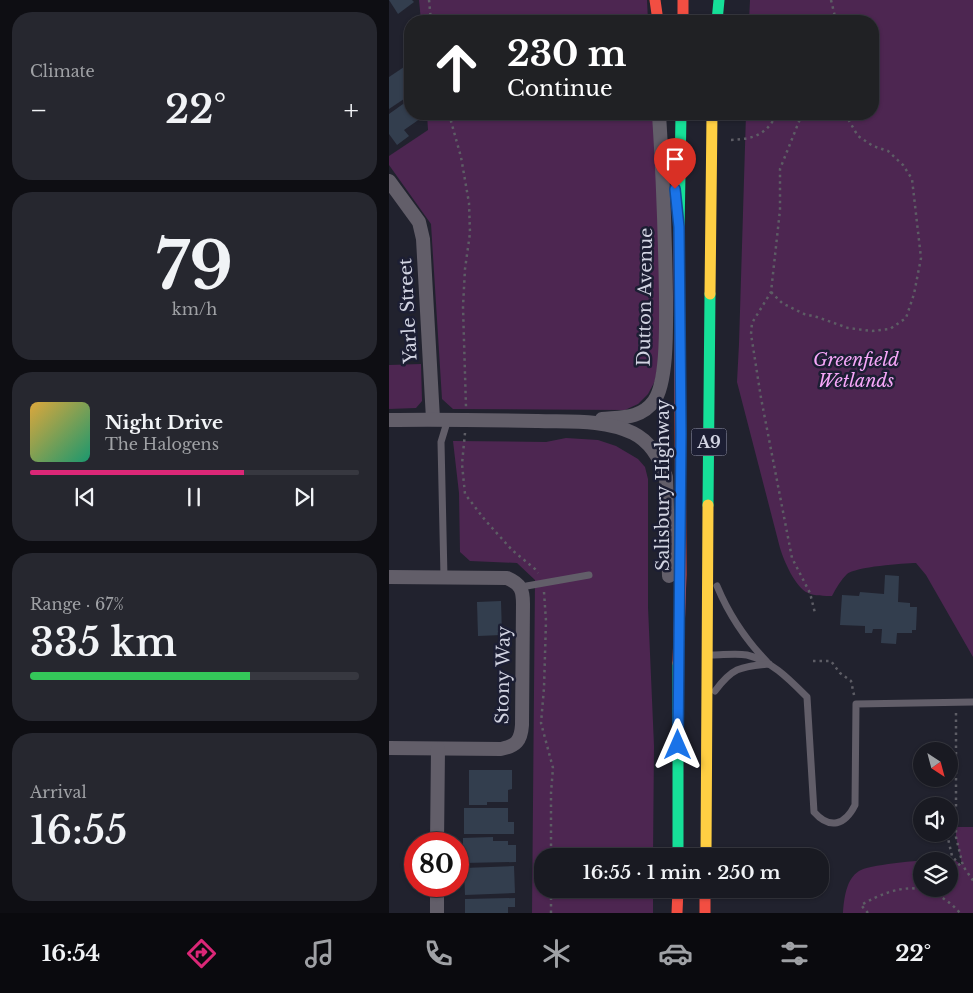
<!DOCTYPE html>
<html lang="en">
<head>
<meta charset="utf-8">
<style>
	body { margin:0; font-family:"Libre Baskerville",serif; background:#26272f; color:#f1f3f6; height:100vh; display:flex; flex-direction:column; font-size:19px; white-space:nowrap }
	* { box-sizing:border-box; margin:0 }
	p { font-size:16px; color:#9fa1a5 }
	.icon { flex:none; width:28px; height:28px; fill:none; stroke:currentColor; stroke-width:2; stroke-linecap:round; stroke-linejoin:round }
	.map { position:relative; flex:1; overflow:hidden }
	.panel { display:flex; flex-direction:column; gap:12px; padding:12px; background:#0e0e13; width:389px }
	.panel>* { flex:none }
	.banner { position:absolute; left:15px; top:15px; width:475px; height:105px; border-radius:20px; box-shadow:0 1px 4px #0004,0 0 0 1px #373840; background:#202124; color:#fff; overflow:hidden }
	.needle { width:32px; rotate:144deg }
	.controls { position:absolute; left:524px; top:742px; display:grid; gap:10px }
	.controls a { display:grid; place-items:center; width:45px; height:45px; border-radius:50%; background:#191a22; box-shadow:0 1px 4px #0004,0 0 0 1px #373840; font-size:25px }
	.speed { position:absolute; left:15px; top:832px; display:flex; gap:10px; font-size:25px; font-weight:700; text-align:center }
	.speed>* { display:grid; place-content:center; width:65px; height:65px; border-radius:50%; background:#191a22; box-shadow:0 1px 4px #0004,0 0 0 1px #373840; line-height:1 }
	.speed .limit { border:8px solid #d22; background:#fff; color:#111 }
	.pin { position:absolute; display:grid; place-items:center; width:42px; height:42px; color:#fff; margin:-51px -21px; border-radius:50% 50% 50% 0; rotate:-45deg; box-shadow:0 0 5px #0007 }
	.pin .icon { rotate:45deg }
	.me { position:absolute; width:55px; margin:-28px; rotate:0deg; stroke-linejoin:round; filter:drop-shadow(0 0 4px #0008) }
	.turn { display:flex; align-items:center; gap:18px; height:105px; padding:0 20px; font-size:22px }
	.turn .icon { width:65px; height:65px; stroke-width:2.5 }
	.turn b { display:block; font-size:35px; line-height:42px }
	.big { font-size:38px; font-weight:600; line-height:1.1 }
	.panel .tile { flex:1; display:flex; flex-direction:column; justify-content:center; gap:8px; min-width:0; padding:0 18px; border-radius:20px; background:#26272f }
	.panel .dial { align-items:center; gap:0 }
	.dial b { font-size:65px; line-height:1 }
	.song { display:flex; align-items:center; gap:15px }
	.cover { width:60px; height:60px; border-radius:8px; background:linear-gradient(135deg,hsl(40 70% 55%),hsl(160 70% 35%)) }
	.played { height:5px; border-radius:2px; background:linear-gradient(90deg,#db2777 65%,#373840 65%) }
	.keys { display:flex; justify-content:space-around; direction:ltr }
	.heat { display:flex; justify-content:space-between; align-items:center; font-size:28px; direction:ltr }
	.charge { height:8px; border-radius:4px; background:linear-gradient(90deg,#34c759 67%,#373840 0) }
	.trip { position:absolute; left:145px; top:848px; width:295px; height:50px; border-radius:20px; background:#191a22; box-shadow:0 1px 4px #0004,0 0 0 1px #373840; font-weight:600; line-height:50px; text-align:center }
	.menu { display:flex; height:80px; justify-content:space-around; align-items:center; background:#0a0a0e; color:#9fa1a5 }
	.menu .icon { width:35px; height:35px }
	.menu .on { color:#db2777 }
	.menu b { font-size:22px; color:#f1f3f6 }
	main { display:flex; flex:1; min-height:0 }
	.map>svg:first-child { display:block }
	.green { fill:#4d2651; fill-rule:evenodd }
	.building { fill:#333e4e }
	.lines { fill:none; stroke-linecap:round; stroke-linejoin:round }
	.path { stroke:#5d5d65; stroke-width:2.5; stroke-dasharray:2.5 4; stroke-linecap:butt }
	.lane { stroke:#625e69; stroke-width:7 }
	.street { stroke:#625e69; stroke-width:14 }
	.fast { stroke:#16e098; stroke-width:11 }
	.slow { stroke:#ffcf43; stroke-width:11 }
	.jam { stroke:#f24e42; stroke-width:11 }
	.route-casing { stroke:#114b97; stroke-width:12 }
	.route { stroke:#1a73e8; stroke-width:9 }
	.labels { text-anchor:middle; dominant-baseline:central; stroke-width:5; stroke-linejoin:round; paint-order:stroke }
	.shield { fill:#1c1e33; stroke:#9b9dae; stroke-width:1 }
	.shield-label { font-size:16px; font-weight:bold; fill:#d2d4e2 }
	.street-label { font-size:18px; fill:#d2d4e2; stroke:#1c1e33 }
	.park-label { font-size:18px; font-style:italic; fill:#f6a7f9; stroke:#1c1e33 }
</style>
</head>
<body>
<main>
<section class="panel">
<div class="tile"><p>Climate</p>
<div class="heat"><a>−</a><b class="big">22°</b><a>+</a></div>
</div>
<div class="tile dial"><b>79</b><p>km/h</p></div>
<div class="tile">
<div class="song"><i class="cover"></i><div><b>Night Drive</b><p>The Halogens</p></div></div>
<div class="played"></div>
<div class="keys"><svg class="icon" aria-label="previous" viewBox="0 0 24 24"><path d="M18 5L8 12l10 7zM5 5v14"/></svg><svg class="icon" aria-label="pause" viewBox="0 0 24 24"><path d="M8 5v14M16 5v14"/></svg><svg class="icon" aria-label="next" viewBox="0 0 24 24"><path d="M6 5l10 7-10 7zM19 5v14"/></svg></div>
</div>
<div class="tile"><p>Range · 67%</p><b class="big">335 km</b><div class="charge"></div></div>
<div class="tile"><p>Arrival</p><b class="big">16:55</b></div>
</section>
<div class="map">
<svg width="585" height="913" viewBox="0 0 585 913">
	<rect width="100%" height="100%" fill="#21222e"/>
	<g class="green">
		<polygon points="30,0 258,0 259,21 32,21"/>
		<path d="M361 0H584V657L537 575 527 563C515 563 466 567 458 574 452 580 447 588 443 596 436 596 425 596 419 593 406 587 395 561 391 548L348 382 350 344 357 114H484V21H360Z"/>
		<polygon points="38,114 265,114 274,338 266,381 259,394 249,404 236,410 64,409 53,399 42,224 0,165 0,156 39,130"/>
		<polygon points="32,364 33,401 27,408 0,409 0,365"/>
		<polygon points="177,438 209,440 227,446 249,459 256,467 259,479 259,607 265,746 264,856 154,856 154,889 264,889 264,913 143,913 146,580 128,563 81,561 71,552 70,493 64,441 157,442"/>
		<path d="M567 827H584V913H454C455 899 457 879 470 871 481 864 555 857 567 861 569 862 571 864 573 865L567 837ZM532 861H560V889H532Z"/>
	</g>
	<g class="building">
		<polygon points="0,0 23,0 25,2 9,14"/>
		<polygon points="15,67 21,77 21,95 0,109 0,77"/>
		<polygon points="21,99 21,114 33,114 35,116 15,130 20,136 8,145 0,134 0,114"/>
		<polygon points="496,575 510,576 509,602 521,603 521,607 528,607 527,630 523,630 523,633 508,633 507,644 492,643 493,629 484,629 483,633 476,633 476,626 451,625 453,595 470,596 471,592 495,594"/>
		<polygon points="112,601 113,635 89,636 88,602"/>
		<polygon points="80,770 123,770 123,789 119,790 119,802 98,802 98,805 80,805"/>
		<polygon points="75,808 119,808 119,822 125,822 125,834 75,834"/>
		<polygon points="104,837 104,841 119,841 119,845 127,845 127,862 74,863 74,838"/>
		<polygon points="125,866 126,893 76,895 75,868"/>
		<polygon points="126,898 126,907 119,907 119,913 76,913 76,899"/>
	</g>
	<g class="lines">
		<g class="path">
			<polyline points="40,0 42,21"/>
			<polyline points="442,0 447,21"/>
			<polyline points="60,114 72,157 80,203 81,233 76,269 74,307 77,407"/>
			<polyline points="413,114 391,169 391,210 382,292 363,323 362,334 372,398 403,558 421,593 426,613"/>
			<path d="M342 140C365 139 377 135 388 114"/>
			<polyline points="382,292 393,303 415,314 428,317 459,328 483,331 501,329 517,318 525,294 532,258 523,179 514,165 499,151 484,146 469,136 456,114"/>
			<polyline points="76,433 73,464 76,494 96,520 123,550 146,569 149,573"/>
			<polyline points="155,592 157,621 155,688 152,723 164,768 162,793 162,856"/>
			<polyline points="424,661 442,661 451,673 462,681 465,695"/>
			<polyline points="567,713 567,837 574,866 585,882"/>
			<polyline points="558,834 563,856 573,868"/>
			<polyline points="162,913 162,889"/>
			<path d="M479 913 472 905C509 884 540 879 571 913"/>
		</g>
		<g class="lane">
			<polyline points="55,577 52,442 59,419"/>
			<path d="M328 586C340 615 356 639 378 662"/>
			<polyline points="132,587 200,575"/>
			<path d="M323 655C334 655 347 653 358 655 383 661 400 679 418 697L425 812C441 830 456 825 466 805L467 704 585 702"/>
			<path d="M326 691C344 667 351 667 380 664"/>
		</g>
		<g class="street">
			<polyline points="0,181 30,222 34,239 44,419"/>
			<path d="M213 419C232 417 252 419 265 401 279 382 277 322 277 296 276 235 274 175 270 114"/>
			<path d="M0 420C50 419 99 420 149 421 180 422 215 419 244 433 262 442 271 458 277 477L280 576"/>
			<path d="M0 577 118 578C132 584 134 590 134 604L133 725C132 741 127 746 112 749L0 748"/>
			<polyline points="48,844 49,749"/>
			<polyline points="48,913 48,886"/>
		</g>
		<g class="fast">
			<polyline points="328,21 330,0"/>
			<polyline points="290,233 292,114"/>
			<polyline points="319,505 321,294"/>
			<polyline points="289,663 289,856"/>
		</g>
		<g class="slow">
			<polyline points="321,294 323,114"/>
			<polyline points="317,856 319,505"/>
		</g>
		<g class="jam">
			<polyline points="266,0 269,21"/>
			<polyline points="294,0 294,21"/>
			<polyline points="289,663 292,574 290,233"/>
			<polyline points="316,889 316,913"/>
			<polyline points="288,913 289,889"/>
		</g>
	</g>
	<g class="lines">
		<defs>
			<polyline id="route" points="286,189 290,227 292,434 289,745"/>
		</defs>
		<use href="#route" class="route-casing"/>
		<use href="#route" class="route"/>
	</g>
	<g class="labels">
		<rect class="shield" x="302.5" y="428.5" width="35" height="27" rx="4"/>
		<g class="shield-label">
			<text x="320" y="442">A9</text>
		</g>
		<g class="street-label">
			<text transform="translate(256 297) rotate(-89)">Dutton Avenue</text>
			<text transform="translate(19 311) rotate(-93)">Yarle Street</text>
			<text transform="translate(274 485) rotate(-90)">Salisbury Highway</text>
			<text transform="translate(114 675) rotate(-89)">Stony Way</text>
		</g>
		<g class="park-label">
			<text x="467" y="360">Greenfield<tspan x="467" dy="21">Wetlands</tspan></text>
		</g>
	</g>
</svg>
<div class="controls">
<a><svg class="needle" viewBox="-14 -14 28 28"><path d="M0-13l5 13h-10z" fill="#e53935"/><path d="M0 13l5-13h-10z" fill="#9fa1a5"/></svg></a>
<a><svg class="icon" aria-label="sound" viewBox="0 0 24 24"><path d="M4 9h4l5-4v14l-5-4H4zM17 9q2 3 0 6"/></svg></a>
<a><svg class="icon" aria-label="layers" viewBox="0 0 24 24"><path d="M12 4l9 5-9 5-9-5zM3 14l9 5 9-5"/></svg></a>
</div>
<div class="speed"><div class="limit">80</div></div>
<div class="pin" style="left:286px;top:189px;background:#d93025"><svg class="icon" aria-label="arrive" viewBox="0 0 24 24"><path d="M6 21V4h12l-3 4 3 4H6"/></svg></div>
<svg class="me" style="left:289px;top:745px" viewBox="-20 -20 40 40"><path d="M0-17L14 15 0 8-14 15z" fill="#1a73e8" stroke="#fff" stroke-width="4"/></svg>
<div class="trip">16:55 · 1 min · 250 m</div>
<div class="banner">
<div class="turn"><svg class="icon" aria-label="ahead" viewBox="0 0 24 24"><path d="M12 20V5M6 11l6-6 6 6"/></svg><div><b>230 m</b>Continue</div></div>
</div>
</div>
</main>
<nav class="menu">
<b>16:54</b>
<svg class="icon on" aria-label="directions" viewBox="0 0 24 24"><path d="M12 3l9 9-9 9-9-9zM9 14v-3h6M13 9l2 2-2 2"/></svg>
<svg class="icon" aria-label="music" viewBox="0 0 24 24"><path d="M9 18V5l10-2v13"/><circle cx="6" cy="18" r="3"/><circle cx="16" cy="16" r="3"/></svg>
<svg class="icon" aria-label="phone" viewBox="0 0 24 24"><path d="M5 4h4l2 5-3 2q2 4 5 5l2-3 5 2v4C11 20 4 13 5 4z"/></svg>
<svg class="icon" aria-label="climate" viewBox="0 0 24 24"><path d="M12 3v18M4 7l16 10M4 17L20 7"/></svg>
<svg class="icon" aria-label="car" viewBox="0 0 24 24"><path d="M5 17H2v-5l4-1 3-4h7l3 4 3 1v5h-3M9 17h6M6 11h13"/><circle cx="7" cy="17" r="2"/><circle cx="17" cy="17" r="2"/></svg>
<svg class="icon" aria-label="filters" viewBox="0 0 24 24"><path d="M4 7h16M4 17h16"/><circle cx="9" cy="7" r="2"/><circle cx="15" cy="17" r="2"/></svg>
<b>22°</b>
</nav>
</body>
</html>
